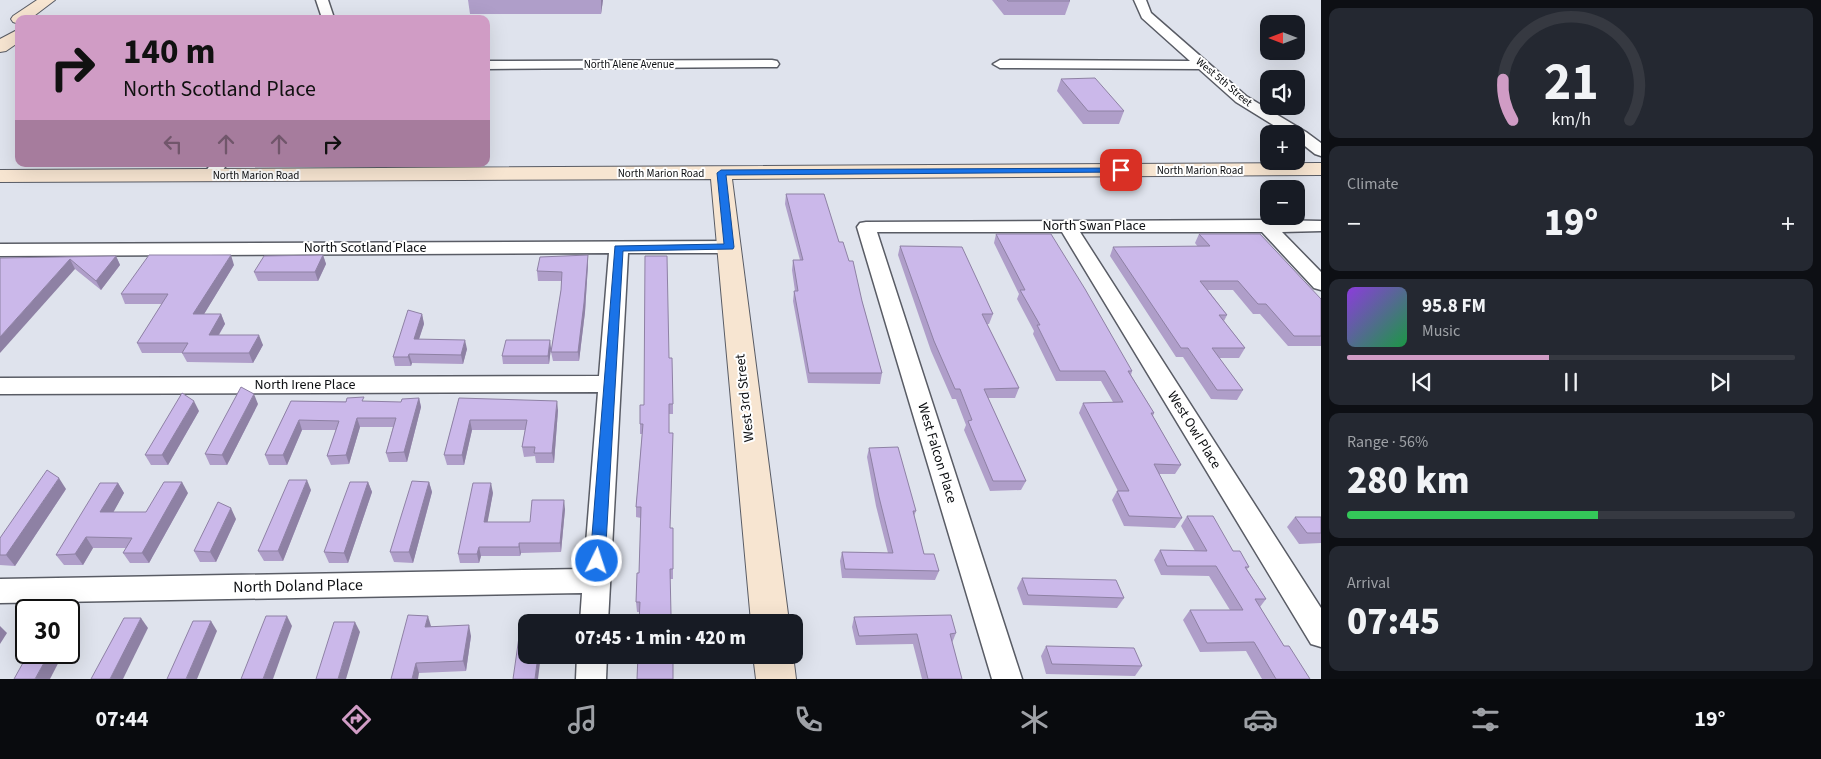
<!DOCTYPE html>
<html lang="en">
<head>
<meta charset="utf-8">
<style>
	body { margin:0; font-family:"Source Sans 3",sans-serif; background:#242831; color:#f1f3f6; height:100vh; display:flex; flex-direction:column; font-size:19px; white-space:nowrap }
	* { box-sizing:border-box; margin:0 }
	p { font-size:16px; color:#9ea1a6 }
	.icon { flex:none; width:28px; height:28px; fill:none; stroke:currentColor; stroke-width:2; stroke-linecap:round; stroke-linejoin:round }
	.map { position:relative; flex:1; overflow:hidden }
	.details { display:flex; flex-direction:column; gap:8px; padding:8px; background:#0d0f14; width:500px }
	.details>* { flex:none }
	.hud { position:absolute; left:15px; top:15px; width:475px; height:152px; border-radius:10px; box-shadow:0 5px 20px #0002; background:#d09cc5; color:#111; overflow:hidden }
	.needle { width:32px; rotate:270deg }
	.buttons { position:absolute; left:1260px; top:15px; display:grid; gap:10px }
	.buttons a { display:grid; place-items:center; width:45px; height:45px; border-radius:10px; background:#171b24; box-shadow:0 5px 20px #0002; font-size:25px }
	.speed { position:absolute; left:15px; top:599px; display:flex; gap:10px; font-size:25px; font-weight:700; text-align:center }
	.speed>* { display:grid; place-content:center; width:65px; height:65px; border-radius:50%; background:#171b24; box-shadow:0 5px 20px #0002; line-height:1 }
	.speed .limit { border:2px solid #111; border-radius:8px; background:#fff; color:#111 }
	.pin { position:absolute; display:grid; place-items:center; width:42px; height:42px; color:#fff; margin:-21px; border-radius:10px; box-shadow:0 2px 8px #0006 }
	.me { position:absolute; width:55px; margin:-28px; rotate:4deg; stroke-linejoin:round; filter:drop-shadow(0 0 4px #0008) }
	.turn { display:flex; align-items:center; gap:18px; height:105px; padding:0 25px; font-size:22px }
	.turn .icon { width:65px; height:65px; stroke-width:2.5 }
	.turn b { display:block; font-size:35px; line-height:42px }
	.lanes { display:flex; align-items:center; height:48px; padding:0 25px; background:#0003; justify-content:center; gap:25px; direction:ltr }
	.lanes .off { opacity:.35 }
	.big { font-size:38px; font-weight:800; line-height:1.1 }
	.details .tile { flex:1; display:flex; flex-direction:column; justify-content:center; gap:8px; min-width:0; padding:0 18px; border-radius:10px; background:#242831 }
	.details .dial { align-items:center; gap:0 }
	.dial svg { height:130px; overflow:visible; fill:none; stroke:#363941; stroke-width:7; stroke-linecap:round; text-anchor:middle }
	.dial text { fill:#f1f3f6; stroke:none }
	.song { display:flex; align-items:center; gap:15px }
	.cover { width:60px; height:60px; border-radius:8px; background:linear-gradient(135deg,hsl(270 70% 55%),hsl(140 70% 35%)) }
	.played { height:5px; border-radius:2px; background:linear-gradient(90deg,#d09cc5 45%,#363941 45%) }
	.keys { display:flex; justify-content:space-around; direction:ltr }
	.heat { display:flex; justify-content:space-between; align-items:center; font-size:28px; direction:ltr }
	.charge { height:8px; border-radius:4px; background:linear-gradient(90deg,#34c759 56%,#363941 0) }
	.trip { position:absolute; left:518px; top:614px; width:285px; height:50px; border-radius:10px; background:#171b24; box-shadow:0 5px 20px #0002; font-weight:800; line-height:50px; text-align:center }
	.tabs { display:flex; height:80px; justify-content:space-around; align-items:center; background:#090b0e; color:#9ea1a6 }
	.tabs .icon { width:35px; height:35px }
	.tabs .active { color:#d09cc5 }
	.tabs b { font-size:22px; color:#f1f3f6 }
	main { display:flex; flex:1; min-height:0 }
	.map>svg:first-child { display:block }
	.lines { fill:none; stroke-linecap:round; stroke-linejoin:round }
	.street-casing { stroke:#595c65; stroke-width:3 }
	.secondary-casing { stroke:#595c65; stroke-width:2 }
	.street { fill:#fff; fill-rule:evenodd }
	.secondary { fill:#f7e5d1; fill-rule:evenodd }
	.wall { fill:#af9ec9 }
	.shaded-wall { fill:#8e81a4 }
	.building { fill:#cbb8ea; stroke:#8e81a4 }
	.route { fill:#1a73e8; stroke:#114b97 }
	.labels { text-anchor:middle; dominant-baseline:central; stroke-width:4; stroke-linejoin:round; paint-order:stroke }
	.far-street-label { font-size:11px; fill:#0c0e11; stroke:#fff }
	.street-label { font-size:14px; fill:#0c0e11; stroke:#fff }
	.near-street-label { font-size:16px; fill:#0c0e11; stroke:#fff }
</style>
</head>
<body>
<main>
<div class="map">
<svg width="1321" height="679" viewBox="0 0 1321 679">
	<rect width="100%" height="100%" fill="#dfe3ed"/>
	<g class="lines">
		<defs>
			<g id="street">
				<polygon points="316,0 328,0 333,15 331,19 319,19 321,15"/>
				<polygon points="1134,0 1146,0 1151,13 1246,96 1306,132 1321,143 1321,156 1315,154 1296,139 1296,134 1288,134 1236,102 1199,69 1000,68 993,64 1000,60 1190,61 1142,18"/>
				<polygon points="772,60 777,61 779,64 777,67 486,69 486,61"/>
				<polygon points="211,164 227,164 217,179 205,179 203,175"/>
				<polygon points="1266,220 1321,221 1321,231 1282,232 1321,272 1321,290 1314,288 1262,232 1080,232 1321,608 1321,647 1311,644 1062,232 877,232 1022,679 992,679 857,227 860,223 866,222"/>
				<polygon points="729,241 736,243 738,247 736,251 729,253 628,253 608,622 580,622 582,593 0,603 0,579 584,569 598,392 0,394 0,378 599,376 609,253 0,256 0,244"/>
				<polygon points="577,655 607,655 606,679 576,679"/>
			</g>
			<g id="secondary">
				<polygon points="37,0 55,0 30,19 19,19 19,24 13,22 11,19 13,16"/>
				<polygon points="19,29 19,42 6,51 0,52 0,39"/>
				<polygon points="1321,163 1321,175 732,179 789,622 751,622 711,179 0,182 0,170"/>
				<polygon points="753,655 793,655 796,679 756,679"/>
			</g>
		</defs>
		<use href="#street" class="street-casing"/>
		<use href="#secondary" class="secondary-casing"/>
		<use href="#street" class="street"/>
		<use href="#secondary" class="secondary"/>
	</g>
	<g class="wall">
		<polygon points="468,0 603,0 601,14 470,14"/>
		<polygon points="992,0 1069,0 1070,1 1065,15 1004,15"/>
		<polygon points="1061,79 1124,111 1119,124 1083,124 1057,91"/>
		<polygon points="786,194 839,242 862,301 882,373 880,384 808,383 793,301 794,291 795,291 792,270 793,260 800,260 785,204"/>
		<polygon points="996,234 1132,371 1131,375 1154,413 1153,416 1181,465 1175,474 1159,474 1182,518 1175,528 1124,526 1112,500 1117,491 1118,491 1079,413 1083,403 1113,402 1101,381 1056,381 1033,334 1034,331 1017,299 1019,294 994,243"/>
		<polygon points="1199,234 1321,299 1321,346 1288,346 1260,314 1253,314 1233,290 1208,290 1227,315 1224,321 1245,348 1239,358 1219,358 1243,390 1237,400 1211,399 1183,357 1176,357 1110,256 1113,247 1198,247 1195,243"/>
		<polygon points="900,246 993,314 989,324 987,324 1019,388 1015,398 988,398 1026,481 1021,490 990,491 964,430 966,425 956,399 952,399 931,351 898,255"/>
		<polygon points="323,255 326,264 318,281 258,281 254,272"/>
		<polygon points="116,256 120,265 101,290 75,269 0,258"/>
		<polygon points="588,264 585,312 579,361 553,361 551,352 561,290 562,281 538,281 537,271"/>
		<polygon points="234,265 204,314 221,314 225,324 219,335 263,345 253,363 187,362 182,353 142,353 137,343 162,304 125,304 121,294"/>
		<polygon points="422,314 424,324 419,339 467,349 463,364 412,363 411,366 395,366 393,357"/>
		<polygon points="551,348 549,364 503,364 502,356"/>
		<polygon points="669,358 673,404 673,414 669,414 670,528 673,528 673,579 670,579 639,612 637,612 636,602 639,573 641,518 636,517 636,507 642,434 640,434 640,424 644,405"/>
		<polygon points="419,398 421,407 407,462 389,462 386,453 393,427 360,427 349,464 331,465 327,456 336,430 302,430 287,465 269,465 265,455 291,401 401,402"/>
		<polygon points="459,398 558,410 554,463 536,463 535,456 524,457 522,447 525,430 472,430 464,465 447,465 444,455"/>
		<polygon points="258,404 227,465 210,465 205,454"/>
		<polygon points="199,411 168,465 151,465 145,455"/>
		<polygon points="869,448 916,511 914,516 924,554 939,571 935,580 842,578 840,561 842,552 888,553 876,506 867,457"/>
		<polygon points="368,482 372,492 348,563 329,563 324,552"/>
		<polygon points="429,482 432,492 413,563 394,562 390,552"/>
		<polygon points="118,483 124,493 113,512 146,512 188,493 149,563 130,563 123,553 126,548 93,548 83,565 64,565 56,555"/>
		<polygon points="66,489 15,566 0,565 0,538"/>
		<polygon points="311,490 283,561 264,561 258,551"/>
		<polygon points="493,493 487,522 530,522 565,509 561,552 521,553 520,556 481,556 479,563 460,563 458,554"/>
		<polygon points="1187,516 1233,551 1249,567 1247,569 1266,599 1260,607 1284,646 1310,679 1262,679 1246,651 1200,652 1183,620 1190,610 1230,610 1209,576 1161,575 1154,560 1160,550 1195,551 1181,526"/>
		<polygon points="1295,517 1321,517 1321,543 1299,544 1287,527"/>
		<polygon points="236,519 216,562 200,562 194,551"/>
		<polygon points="1022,578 1124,598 1117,608 1023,605 1017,588"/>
		<polygon points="854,617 956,633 952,643 962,679 922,679 913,644 856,645 852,627"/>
		<polygon points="431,626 471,636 466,671 419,673 391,679"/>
		<polygon points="1046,646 1142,666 1135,676 1046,674 1041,656"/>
	</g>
	<g class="shaded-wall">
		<polygon points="601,0 603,0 601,14"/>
		<polygon points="231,255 234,265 198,324 193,314"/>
		<polygon points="323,255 326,264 318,281 315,272"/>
		<polygon points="588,255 588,264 585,312 579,361 578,352"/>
		<polygon points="116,256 120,265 101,290 96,281"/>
		<polygon points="70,259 75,269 0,353 0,337"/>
		<polygon points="221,314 225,324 213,344 209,335"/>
		<polygon points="422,314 424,324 416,348 414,339"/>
		<polygon points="259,335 263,345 253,363 249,353"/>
		<polygon points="465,340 467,349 463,364 461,355"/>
		<polygon points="550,340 551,348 549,364 548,356"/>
		<polygon points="409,354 412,363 411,366 408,357"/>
		<polygon points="254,394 258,404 227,465 222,455"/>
		<polygon points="419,398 421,407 407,462 404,452"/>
		<polygon points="194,401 199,411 168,465 162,455"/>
		<polygon points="557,401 558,410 554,463 552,453"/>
		<polygon points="357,418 360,427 349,464 346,455"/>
		<polygon points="299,420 302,430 287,465 283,455"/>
		<polygon points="470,420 472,430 464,465 462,455"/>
		<polygon points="59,478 66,489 15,566 6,555"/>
		<polygon points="307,480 311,490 283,561 278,551"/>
		<polygon points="182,482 188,493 149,563 142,553"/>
		<polygon points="368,482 372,492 348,563 344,553"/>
		<polygon points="429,482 432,492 413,563 409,552"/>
		<polygon points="118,483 124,493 108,522 100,512"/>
		<polygon points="491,483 493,493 486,531 484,522"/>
		<polygon points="564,500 565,509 561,552 560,543"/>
		<polygon points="231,508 236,519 216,562 210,552"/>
		<polygon points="86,537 93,548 83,565 75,554"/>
		<polygon points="519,543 521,553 520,556 519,547"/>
		<polygon points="479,547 481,556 479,563 477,554"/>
		<polygon points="287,616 292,626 273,679 263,679"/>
		<polygon points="428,616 431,626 428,637 425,627"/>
		<polygon points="70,617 78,627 69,645 69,619"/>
		<polygon points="141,618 148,628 123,679 110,679"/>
		<polygon points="211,621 217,631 197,679 186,679"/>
		<polygon points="355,622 360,632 346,679 338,679"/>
		<polygon points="469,625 471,636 466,671 463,661"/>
		<polygon points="0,626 7,633 0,644"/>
		<polygon points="50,652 64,652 50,679 35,679"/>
		<polygon points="538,655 541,655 538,679 535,679"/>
		<polygon points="416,663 419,673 418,679 412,679"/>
	</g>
	<g class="building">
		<polygon points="1007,0 1069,0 1070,1 1008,1"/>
		<polygon points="1095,78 1124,111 1088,111 1061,79"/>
		<polygon points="786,194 824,194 839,242 843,242 849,261 853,261 862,301 882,373 809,373 794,291 798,291 793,260 803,260"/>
		<polygon points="996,234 1051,234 1085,289 1132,371 1128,371 1154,413 1151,413 1181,465 1154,464 1182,518 1129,516 1117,491 1129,491 1083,403 1123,402 1105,371 1060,371 1037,325 1040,325 1020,290 1025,290"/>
		<polygon points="1199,234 1260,234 1321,299 1321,336 1294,336 1266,304 1258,304 1238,281 1200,281 1227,315 1219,315 1245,348 1212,348 1243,390 1217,390 1188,348 1181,348 1113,247 1210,246"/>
		<polygon points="900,246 962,247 993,314 982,314 1019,388 984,389 1026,481 993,481 968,421 972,420 960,389 955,389 934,341"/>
		<polygon points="149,255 231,255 193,314 221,314 209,335 259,335 249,353 182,353 188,343 137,343 168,294 121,294"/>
		<polygon points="323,255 315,272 254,272 264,256"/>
		<polygon points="588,255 584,303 578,352 551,352 561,290 562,272 537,271 540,257"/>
		<polygon points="116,256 96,281 70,259 0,337 0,258"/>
		<polygon points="645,256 667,256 669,358 672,358 673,404 669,404 669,433 673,433 670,528 673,528 673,569 670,569 671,615 673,615 673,622 639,622 640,602 636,602 637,573 639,573 641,507 636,507 643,424 640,424 640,405 644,405"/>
		<polygon points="408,310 422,314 414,339 465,340 461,355 409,354 408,357 393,357"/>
		<polygon points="506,340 550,340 548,356 502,356"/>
		<polygon points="241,387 254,394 222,455 205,454"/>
		<polygon points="182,393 194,401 162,455 145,455"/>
		<polygon points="364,397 362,401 401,402 402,399 419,398 404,452 386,453 396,418 357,418 346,455 327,456 339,421 299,420 283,455 265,455 291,401 346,402 347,398"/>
		<polygon points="459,398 557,401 552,453 534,453 535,447 522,447 527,420 470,420 462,455 444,455"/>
		<polygon points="898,447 916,511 913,511 924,554 934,554 939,571 845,569 842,552 893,553 879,497 869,448"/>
		<polygon points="47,470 59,478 6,555 0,555 0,538"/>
		<polygon points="289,480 307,480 278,551 258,551"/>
		<polygon points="412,481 429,482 409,552 390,552"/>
		<polygon points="164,482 182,482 142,553 123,553 132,538 86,537 75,554 56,555 100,483 118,483 100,512 146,512"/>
		<polygon points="350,482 368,482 344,553 324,552"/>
		<polygon points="473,483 491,483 484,522 530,522 532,500 564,500 560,543 519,543 519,547 479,547 477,554 458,554"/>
		<polygon points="218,502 231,508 210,552 194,551"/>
		<polygon points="1187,516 1213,516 1233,551 1240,551 1249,567 1245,567 1266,599 1255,599 1284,646 1289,646 1310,679 1276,679 1254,642 1207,643 1190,610 1243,610 1216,566 1167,566 1160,550 1207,551"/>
		<polygon points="1295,517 1321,517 1321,533 1307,533"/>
		<polygon points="1022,578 1116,580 1124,598 1028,595"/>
		<polygon points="408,615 428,616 425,627 469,625 463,661 416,663 412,679 391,679"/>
		<polygon points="951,615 956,633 950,634 962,679 928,679 917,634 859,636 854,617"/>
		<polygon points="266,616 287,616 263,679 241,679"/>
		<polygon points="124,618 141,618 110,679 91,679"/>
		<polygon points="193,621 211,621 186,679 167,679"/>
		<polygon points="334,622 355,622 338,679 316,679"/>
		<polygon points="521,623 526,623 526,655 538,655 535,679 513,679"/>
		<polygon points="1046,646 1134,648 1142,666 1052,664"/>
		<polygon points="29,652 50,652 35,679 14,679"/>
		<polygon points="638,655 673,655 673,679 637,679"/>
	</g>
	<polygon class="route" points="1121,168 1125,170 1124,172 726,175 734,247 733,249 623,251 605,561 602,565 597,567 592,565 590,561 615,246 724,244 717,173 721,170"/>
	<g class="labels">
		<g class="far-street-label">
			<text x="629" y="64">North Alene Avenue</text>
			<text transform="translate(1224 82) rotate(40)">West 5th Street</text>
			<text x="1200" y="170">North Marion Road</text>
			<text x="661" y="173">North Marion Road</text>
			<text x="256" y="175">North Marion Road</text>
		</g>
		<g class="street-label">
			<text x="1094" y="226">North Swan Place</text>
			<text x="365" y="248">North Scotland Place</text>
			<text x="305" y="385">North Irene Place</text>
			<text transform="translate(745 398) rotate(-96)">West 3rd Street</text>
			<text transform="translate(1194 430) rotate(58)">West Owl Place</text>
			<text transform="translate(937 453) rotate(73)">West Falcon Place</text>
		</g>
		<g class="near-street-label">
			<text transform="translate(298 586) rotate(-1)">North Doland Place</text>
		</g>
	</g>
</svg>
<div class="buttons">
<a><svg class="needle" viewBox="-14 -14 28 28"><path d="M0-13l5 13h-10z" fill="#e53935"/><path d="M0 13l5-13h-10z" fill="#9ea1a6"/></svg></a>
<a><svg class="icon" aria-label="sound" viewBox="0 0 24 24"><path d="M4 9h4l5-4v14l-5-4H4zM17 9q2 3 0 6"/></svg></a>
<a>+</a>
<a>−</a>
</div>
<div class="speed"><div class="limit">30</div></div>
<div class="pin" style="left:1121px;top:170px;background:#d93025"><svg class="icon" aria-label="arrive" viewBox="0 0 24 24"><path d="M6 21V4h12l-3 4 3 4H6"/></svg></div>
<svg class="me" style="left:597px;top:561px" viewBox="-20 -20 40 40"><circle r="17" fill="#1a73e8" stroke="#fff" stroke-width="3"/><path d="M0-11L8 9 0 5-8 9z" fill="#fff"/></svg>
<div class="trip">07:45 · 1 min · 420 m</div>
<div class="hud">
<div class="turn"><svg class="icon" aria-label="right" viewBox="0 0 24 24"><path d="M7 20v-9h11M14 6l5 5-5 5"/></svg><div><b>140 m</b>North Scotland Place</div></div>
<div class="lanes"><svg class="icon off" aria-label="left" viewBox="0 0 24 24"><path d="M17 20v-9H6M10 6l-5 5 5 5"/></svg><svg class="icon off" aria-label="ahead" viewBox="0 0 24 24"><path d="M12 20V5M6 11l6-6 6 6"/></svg><svg class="icon off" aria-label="ahead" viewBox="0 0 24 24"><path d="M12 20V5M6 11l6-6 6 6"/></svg><svg class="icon" aria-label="right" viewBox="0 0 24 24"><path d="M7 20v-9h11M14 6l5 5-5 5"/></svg></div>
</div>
</div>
<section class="details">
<div class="tile dial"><svg viewBox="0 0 100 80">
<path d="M14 69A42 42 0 1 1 86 69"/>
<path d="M14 69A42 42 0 0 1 8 44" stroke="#d09cc5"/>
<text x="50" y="56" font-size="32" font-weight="700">21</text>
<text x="50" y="72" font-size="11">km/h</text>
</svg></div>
<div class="tile"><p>Climate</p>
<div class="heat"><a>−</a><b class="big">19°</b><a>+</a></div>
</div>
<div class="tile">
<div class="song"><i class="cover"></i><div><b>95.8 FM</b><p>Music</p></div></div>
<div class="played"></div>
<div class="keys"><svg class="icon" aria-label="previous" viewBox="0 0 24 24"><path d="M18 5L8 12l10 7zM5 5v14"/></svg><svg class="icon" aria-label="pause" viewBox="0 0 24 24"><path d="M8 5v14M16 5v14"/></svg><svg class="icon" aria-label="next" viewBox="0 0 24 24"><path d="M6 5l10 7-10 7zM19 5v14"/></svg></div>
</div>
<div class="tile"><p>Range · 56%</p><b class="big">280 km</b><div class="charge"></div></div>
<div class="tile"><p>Arrival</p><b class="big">07:45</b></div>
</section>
</main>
<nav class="tabs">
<b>07:44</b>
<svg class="icon active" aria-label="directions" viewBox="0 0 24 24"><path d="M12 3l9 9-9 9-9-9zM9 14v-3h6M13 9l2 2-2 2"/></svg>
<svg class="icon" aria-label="music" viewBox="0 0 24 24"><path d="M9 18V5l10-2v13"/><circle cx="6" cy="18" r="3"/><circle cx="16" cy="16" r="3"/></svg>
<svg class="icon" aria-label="phone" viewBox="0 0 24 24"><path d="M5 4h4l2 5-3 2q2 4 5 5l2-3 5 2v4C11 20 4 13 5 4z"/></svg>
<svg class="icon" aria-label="climate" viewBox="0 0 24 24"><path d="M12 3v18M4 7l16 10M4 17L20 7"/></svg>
<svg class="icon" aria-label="car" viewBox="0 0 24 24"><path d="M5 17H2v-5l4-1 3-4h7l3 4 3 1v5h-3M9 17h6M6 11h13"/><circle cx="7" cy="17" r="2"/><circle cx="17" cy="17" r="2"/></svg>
<svg class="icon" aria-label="filters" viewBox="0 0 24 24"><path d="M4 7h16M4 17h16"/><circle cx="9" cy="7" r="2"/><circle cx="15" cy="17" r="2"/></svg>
<b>19°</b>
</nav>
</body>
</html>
